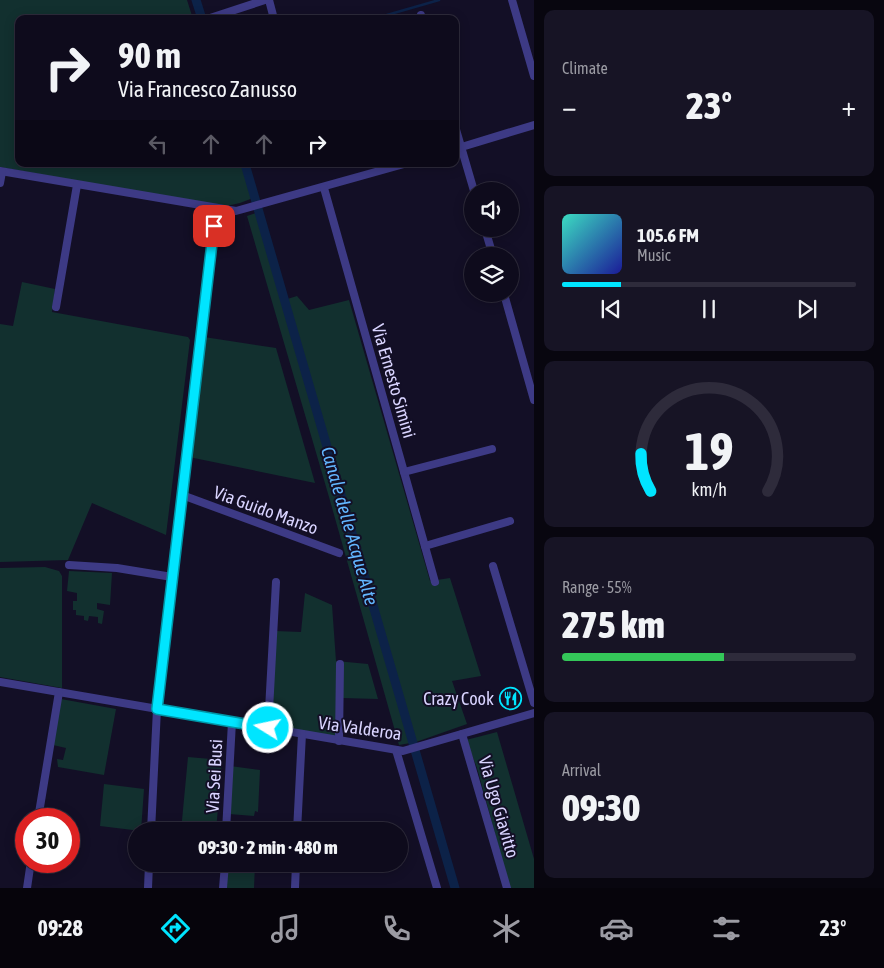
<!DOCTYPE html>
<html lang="en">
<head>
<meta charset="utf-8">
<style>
	body { margin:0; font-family:"Asap Condensed",sans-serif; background:#171425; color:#f1f3f6; height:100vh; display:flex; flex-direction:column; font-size:19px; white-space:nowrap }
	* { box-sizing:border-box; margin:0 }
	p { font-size:16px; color:#9b9ba3 }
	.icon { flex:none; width:28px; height:28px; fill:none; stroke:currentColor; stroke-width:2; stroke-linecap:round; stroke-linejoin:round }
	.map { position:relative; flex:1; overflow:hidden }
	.side { display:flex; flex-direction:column; gap:10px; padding:10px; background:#08060f; width:350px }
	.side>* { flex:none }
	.top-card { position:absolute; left:15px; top:15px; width:444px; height:152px; border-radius:10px; box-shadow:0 2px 12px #0003,0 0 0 1px #2e2b3b; background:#0e0b1c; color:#f1f3f6; overflow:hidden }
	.buttons { position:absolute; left:464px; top:182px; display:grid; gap:10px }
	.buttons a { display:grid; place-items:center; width:55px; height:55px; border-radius:50%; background:#0e0b1c; box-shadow:0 2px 12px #0003,0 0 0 1px #2e2b3b; font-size:25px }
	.speed { position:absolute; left:15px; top:808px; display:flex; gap:10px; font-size:25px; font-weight:700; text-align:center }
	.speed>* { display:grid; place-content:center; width:65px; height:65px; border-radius:50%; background:#0e0b1c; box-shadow:0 2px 12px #0003,0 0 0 1px #2e2b3b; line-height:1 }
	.speed .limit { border:8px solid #d22; background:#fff; color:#111 }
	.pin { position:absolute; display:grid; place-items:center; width:42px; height:42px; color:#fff; margin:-21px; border-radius:10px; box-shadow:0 2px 8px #0006 }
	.me { position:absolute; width:55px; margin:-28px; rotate:280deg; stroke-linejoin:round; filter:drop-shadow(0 0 4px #0008) }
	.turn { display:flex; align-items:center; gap:18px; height:105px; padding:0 20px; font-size:22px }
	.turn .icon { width:65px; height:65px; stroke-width:2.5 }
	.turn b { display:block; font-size:35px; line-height:42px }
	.lanes { display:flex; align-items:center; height:48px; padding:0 20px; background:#0003; justify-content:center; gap:25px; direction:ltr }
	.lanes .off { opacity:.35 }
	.big { font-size:38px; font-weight:800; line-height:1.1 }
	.side .widget { flex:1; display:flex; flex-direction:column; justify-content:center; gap:8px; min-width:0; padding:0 18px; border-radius:10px; background:#171425 }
	.side .dial { align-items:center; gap:0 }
	.dial svg { height:130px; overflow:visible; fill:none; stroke:#2e2b3b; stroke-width:7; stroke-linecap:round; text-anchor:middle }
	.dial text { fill:#f1f3f6; stroke:none }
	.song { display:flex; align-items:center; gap:15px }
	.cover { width:60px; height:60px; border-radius:8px; background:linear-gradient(135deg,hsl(170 70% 55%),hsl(240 70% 35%)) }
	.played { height:5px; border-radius:2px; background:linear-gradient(90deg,#00e5ff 20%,#2e2b3b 20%) }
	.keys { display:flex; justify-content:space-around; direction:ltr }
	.heat { display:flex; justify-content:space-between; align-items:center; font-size:28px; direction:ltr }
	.charge { height:8px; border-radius:4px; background:linear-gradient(90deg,#34c759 55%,#2e2b3b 0) }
	.trip { position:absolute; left:128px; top:822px; width:280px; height:50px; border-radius:25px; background:#0e0b1c; box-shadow:0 2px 12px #0003,0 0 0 1px #2e2b3b; font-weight:800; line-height:50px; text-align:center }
	.tab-bar { display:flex; height:80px; justify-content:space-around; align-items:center; background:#06040b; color:#9b9ba3 }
	.tab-bar .icon { width:35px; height:35px }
	.tab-bar .current { color:#00e5ff }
	.tab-bar b { font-size:22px; color:#f1f3f6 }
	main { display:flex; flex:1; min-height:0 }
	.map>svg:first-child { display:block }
	.green { fill:#12302f }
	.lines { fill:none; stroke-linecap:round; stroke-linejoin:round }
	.stream { stroke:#0c2248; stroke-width:2.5 }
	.canal { stroke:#0c2248; stroke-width:9 }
	.minor { stroke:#3d3a85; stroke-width:8 }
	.route-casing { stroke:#0095a6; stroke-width:12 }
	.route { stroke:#00e5ff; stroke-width:9 }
	.labels { text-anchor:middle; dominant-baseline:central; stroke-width:4; stroke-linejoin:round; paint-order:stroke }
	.street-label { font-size:18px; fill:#d9d4ff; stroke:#130f26 }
	.poi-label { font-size:18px; fill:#d9d4ff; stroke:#130f26; text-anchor:end }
	.water-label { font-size:19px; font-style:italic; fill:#62b6ff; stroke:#130f26 }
</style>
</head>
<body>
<main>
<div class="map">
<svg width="534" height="888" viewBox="0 0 534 888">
	<rect width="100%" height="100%" fill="#130f26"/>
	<g class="green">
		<polygon points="0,0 187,0 193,19 19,19 19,164 242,164 253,198 240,203 222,207 0,167"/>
		<polygon points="256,213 281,301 297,296 309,310 349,300 430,581 450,578 481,676 452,681 467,724 416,742 399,745 329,497 247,216"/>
		<polygon points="22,282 55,289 52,312 188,337 190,340 166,535 92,503 68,560 0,562 0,324 13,326"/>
		<polygon points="204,337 276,348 315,483 189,457"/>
		<polygon points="45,567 59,571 62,576 62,688 0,677 0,568"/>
		<polygon points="69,571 112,573 110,605 97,603 97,609 104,611 102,624 98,623 98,617 89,616 88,621 84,620 84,616 76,615 76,610 73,610 73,601 77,601 77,593 67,591"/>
		<polygon points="305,593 332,605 336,661 368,664 378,699 343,698 342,738 269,727 275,631 301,632"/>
		<polygon points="61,699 116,709 104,775 58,767 57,759 63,760 66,748 53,745"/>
		<polygon points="497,732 534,859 534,888 510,888 477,768 466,740"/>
		<polygon points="188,757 222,760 216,831 181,831"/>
		<polygon points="230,766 260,770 258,812 255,811 254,816 229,814"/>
		<polygon points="104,784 144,789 141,831 100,826"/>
		<polygon points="224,864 255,864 254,888 222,888"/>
	</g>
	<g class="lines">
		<polyline class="stream" points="373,19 439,0"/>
		<g class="canal">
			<polyline points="196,0 202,19"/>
			<polyline points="245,164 455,888"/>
		</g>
		<g class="minor">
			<polyline points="269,0 274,19"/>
			<polyline points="512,0 534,76"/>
			<polyline points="421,15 422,19"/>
			<polyline points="207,19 265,0"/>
			<polyline points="455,126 474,191"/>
			<polyline points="455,149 534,125"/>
			<polyline points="0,171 236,211 404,164"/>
			<polyline points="0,183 2,172"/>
			<polyline points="324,188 435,582"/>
			<polyline points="485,229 493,256"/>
			<polyline points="504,294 534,400"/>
			<polyline points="56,307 77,185"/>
			<polyline points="404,472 492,449"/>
			<polyline points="182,495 339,553"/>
			<polyline points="425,546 510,521"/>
			<polyline points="69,565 117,568 172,577"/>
			<polyline points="493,566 534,703"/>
			<polyline points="0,682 403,751 534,713"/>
			<polyline points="268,728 276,582"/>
			<polyline points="462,734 507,888"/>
			<polyline points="339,741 340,664"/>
			<polyline points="396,750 437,888"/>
			<polyline points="38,819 59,692"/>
			<polyline points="151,831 157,709 216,208"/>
			<polyline points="226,831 232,722"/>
			<polyline points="297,831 302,734"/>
			<polyline points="27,888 31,861"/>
			<polyline points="148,888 149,864"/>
			<polyline points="223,888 225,864"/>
			<polyline points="295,888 296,864"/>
		</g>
	</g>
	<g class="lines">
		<defs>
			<polyline id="route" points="214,226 157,709 268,728"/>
		</defs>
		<use href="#route" class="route-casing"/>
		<use href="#route" class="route"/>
	</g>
	<defs>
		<symbol id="restaurant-ring" viewBox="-11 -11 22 22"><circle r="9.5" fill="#130f26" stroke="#00e5ff" stroke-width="1.5"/><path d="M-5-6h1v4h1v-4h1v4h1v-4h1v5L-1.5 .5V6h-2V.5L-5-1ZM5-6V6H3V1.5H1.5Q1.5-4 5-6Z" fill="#00e5ff"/></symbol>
	</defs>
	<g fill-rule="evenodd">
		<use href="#restaurant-ring" x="498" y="686" width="25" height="25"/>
	</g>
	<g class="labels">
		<g class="street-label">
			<text transform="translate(394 381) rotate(74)">Via Ernesto Simini</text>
			<text transform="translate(266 510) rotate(20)">Via Guido Manzo</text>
			<text transform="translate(360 728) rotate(8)">Via Valderoa</text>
			<text transform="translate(214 776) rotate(-87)">Via Sei Busi</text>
			<text transform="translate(499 807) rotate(74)">Via Ugo Giavitto</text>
		</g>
		<g class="poi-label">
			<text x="494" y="698">Crazy Cook</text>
		</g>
		<g class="water-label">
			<text transform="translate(350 526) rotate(74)">Canale delle Acque Alte</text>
		</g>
	</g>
</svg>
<div class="buttons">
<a><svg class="icon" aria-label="sound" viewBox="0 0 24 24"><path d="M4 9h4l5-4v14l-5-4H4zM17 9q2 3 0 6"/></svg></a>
<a><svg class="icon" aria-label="layers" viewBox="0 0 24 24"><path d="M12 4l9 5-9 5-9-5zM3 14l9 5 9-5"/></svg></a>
</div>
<div class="speed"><div class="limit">30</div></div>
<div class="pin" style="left:214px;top:226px;background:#d93025"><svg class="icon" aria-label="arrive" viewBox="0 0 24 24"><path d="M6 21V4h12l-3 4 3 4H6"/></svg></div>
<svg class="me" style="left:268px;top:728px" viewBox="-20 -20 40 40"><circle r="17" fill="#00e5ff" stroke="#fff" stroke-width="3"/><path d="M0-11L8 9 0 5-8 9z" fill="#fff"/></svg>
<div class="trip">09:30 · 2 min · 480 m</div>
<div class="top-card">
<div class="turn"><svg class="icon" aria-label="right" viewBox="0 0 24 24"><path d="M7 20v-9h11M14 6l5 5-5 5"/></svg><div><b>90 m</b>Via Francesco Zanusso</div></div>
<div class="lanes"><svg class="icon off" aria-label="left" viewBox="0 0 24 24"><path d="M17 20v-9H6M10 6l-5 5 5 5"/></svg><svg class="icon off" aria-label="ahead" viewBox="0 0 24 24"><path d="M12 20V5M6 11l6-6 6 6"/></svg><svg class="icon off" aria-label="ahead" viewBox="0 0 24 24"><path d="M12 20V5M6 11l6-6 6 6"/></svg><svg class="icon" aria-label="right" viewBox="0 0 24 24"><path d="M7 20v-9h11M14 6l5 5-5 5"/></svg></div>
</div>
</div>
<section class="side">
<div class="widget"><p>Climate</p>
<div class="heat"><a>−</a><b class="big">23°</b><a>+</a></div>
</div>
<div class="widget">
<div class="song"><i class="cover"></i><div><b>105.6 FM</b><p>Music</p></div></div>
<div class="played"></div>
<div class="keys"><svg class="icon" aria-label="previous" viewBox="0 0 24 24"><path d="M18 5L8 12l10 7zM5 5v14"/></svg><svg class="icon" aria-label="pause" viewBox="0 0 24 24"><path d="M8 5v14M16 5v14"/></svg><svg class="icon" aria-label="next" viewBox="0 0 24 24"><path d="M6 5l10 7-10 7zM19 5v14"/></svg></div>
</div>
<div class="widget dial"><svg viewBox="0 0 100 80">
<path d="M14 69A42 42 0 1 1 86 69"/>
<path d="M14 69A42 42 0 0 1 8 46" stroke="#00e5ff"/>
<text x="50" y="56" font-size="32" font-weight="700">19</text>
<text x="50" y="72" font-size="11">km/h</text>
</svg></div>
<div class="widget"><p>Range · 55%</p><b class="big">275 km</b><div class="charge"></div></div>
<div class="widget"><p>Arrival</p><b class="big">09:30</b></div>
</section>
</main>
<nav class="tab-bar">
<b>09:28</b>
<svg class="icon current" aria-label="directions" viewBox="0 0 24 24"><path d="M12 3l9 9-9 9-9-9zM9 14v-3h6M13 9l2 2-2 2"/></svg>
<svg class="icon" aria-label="music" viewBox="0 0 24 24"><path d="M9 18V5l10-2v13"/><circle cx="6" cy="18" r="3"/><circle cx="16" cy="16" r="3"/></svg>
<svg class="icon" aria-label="phone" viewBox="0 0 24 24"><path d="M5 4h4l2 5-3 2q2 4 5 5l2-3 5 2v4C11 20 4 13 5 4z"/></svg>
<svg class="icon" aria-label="climate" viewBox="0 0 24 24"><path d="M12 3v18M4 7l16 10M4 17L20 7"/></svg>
<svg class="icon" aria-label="car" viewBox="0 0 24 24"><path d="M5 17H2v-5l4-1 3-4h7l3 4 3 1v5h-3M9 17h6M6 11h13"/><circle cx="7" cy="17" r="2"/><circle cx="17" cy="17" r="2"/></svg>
<svg class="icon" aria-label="filters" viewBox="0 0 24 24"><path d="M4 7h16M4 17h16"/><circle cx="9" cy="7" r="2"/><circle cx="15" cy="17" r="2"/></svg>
<b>23°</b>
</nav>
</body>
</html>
